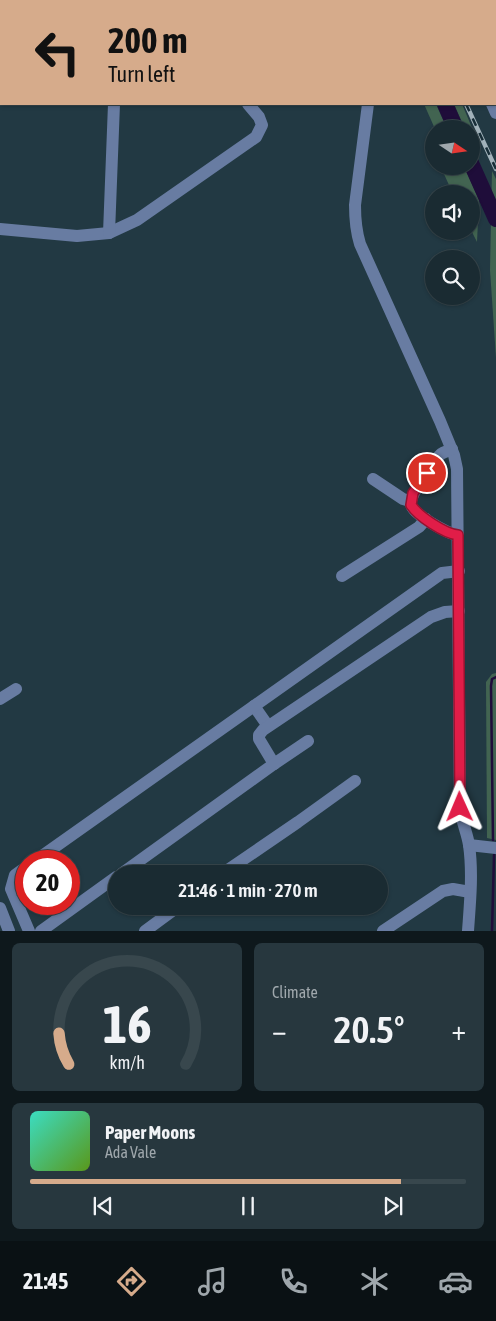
<!DOCTYPE html>
<html lang="en">
<head>
<meta charset="utf-8">
<style>
	body { margin:0; font-family:"Asap Condensed",sans-serif; background:#27373e; color:#f1f3f6; height:100vh; display:flex; flex-direction:column; font-size:19px; white-space:nowrap }
	* { box-sizing:border-box; margin:0 }
	p { font-size:16px; color:#9fa7ac }
	.icon { flex:none; width:28px; height:28px; fill:none; stroke:currentColor; stroke-width:2; stroke-linecap:round; stroke-linejoin:round }
	.map { position:relative; height:931px; overflow:hidden }
	.drawer { display:flex; flex-direction:column; gap:12px; padding:12px; background:#0e181c; flex:1 }
	.drawer>* { flex:none }
	.top-card { position:absolute; left:0px; top:0px; width:496px; height:105px; box-shadow:0 1px 4px #0004,0 0 0 1px #38474d; background:#d6ab8b; color:#111; overflow:hidden }
	.needle { width:32px; rotate:103deg }
	.fabs { position:absolute; left:425px; top:120px; display:grid; gap:10px }
	.fabs a { display:grid; place-items:center; width:55px; height:55px; border-radius:50%; background:#1a2b32; box-shadow:0 1px 4px #0004,0 0 0 1px #38474d; font-size:25px }
	.speed { position:absolute; left:15px; top:850px; display:flex; gap:10px; font-size:25px; font-weight:700; text-align:center }
	.speed>* { display:grid; place-content:center; width:65px; height:65px; border-radius:50%; background:#1a2b32; box-shadow:0 1px 4px #0004,0 0 0 1px #38474d; line-height:1 }
	.speed .limit { border:8px solid #d22; background:#fff; color:#111 }
	.pin { position:absolute; display:grid; place-items:center; width:42px; height:42px; color:#fff; margin:-21px; border:2px solid #fff; border-radius:50%; box-shadow:0 1px 5px #0007 }
	.me { position:absolute; width:55px; margin:-28px; rotate:359deg; stroke-linejoin:round; filter:drop-shadow(0 0 4px #0008) }
	.turn { display:flex; align-items:center; gap:18px; height:105px; padding:0 25px; font-size:22px }
	.turn .icon { width:65px; height:65px; stroke-width:2.5 }
	.turn b { display:block; font-size:35px; line-height:42px }
	.big { font-size:38px; font-weight:600; line-height:1.1 }
	.drawer .widget { flex:1; display:flex; flex-direction:column; justify-content:center; gap:8px; min-width:0; padding:0 18px; border-radius:8px; background:#27373e }
	.drawer .dial { align-items:center; gap:0 }
	.dial svg { height:130px; overflow:visible; fill:none; stroke:#38474d; stroke-width:7; stroke-linecap:round; text-anchor:middle }
	.dial text { fill:#f1f3f6; stroke:none }
	.song { display:flex; align-items:center; gap:15px }
	.cover { width:60px; height:60px; border-radius:8px; background:linear-gradient(135deg,hsl(170 70% 55%),hsl(90 70% 35%)) }
	.played { height:5px; border-radius:2px; background:linear-gradient(90deg,#d6ab8b 85%,#38474d 85%) }
	.keys { display:flex; justify-content:space-around; direction:ltr }
	.heat { display:flex; justify-content:space-between; align-items:center; font-size:28px; direction:ltr }
	.drawer .tiles { flex:1; display:grid; gap:12px; grid-template-columns:1fr 1fr }
	.widget:last-child { grid-column:span 2 }
	.trip { position:absolute; left:108px; top:865px; width:280px; height:50px; border-radius:25px; background:#1a2b32; box-shadow:0 1px 4px #0004,0 0 0 1px #38474d; font-weight:600; line-height:50px; text-align:center }
	.menu { display:flex; height:80px; justify-content:space-around; align-items:center; background:#0a1114; color:#9fa7ac }
	.menu .icon { width:35px; height:35px }
	.menu .current { color:#d6ab8b }
	.menu b { font-size:22px; color:#f1f3f6 }
	.map>svg:first-child { display:block }
	.green { fill:#426451 }
	.lines { fill:none; stroke-linecap:round; stroke-linejoin:round }
	.stream { stroke:#1f0d3a; stroke-width:2.5 }
	.river { stroke:#1f0d3a; stroke-width:16 }
	.minor { stroke:#687ca2; stroke-width:12 }
	.rail-casing { stroke:#a2b2ba; stroke-width:4.5 }
	.rail { stroke:#182e38; stroke-width:2.5; stroke-dasharray:8; stroke-linecap:butt }
	.route-casing { stroke:#92132f; stroke-width:12 }
	.route { stroke:#e11d48; stroke-width:9 }
</style>
</head>
<body>
<div class="map">
<svg width="496" height="931" viewBox="0 0 496 931">
	<rect width="100%" height="100%" fill="#223943"/>
	<g class="green">
		<polygon points="424,104 436,104 447,129 435,129"/>
		<polygon points="454,104 462,104 475,135 479,160 471,144 471,129 465,129"/>
		<polygon points="453,166 464,166 479,200 477,242 471,230 471,194 453,194 444,174 454,169"/>
		<polygon points="492,171 496,179 496,358 490,270"/>
		<polygon points="496,673 496,840 487,838 486,682 492,674"/>
	</g>
	<g class="lines">
		<g class="stream">
			<polyline points="493,840 491,686 492,679 496,677"/>
			<polyline points="492,931 494,855"/>
		</g>
		<g class="river">
			<polyline points="398,0 399,1"/>
			<polyline points="445,104 456,129"/>
			<polyline points="471,163 496,219"/>
		</g>
		<g class="minor">
			<polyline points="363,0 364,1"/>
			<polyline points="446,0 446,1"/>
			<polyline points="118,1 118,0"/>
			<polyline points="478,1 485,0"/>
			<polyline points="0,94 1,94"/>
			<path d="M368 104 355 205C355 219 356 231 360 244L440 421 454 455 457 469 460 807C461 820 467 832 469 845 473 873 470 903 468 931"/>
			<polyline points="492,104 496,113"/>
			<polyline points="0,229 77,236 109,233 137,220 256,137 262,125 259,117 248,104"/>
			<polyline points="109,233 114,104"/>
			<path d="M452 449C448 451 444 452 441 454 434 460 409 495 411 504 412 514 448 534 458 535"/>
			<polyline points="373,479 403,499 410,501"/>
			<polyline points="342,576 419,527 426,519"/>
			<polyline points="0,699 16,689"/>
			<polyline points="254,706 268,726"/>
			<polyline points="274,764 259,739 259,735 263,730 431,617 445,612 459,611"/>
			<polyline points="469,845 496,848"/>
			<polyline points="35,861 442,573 459,571"/>
			<polyline points="26,867 15,875 11,889 29,931"/>
			<polyline points="121,874 274,764 308,741"/>
			<polyline points="222,874 298,822 355,781"/>
			<polyline points="0,908 9,931"/>
			<polyline points="41,931 116,877"/>
			<polyline points="145,931 179,906"/>
			<polyline points="383,931 443,891 453,889 470,892"/>
		</g>
		<defs>
			<g id="rail">
				<polyline points="421,0 422,1"/>
				<polyline points="466,104 496,169"/>
			</g>
		</defs>
		<use href="#rail" class="rail-casing"/>
		<use href="#rail" class="rail"/>
	</g>
	<g class="lines">
		<defs>
			<path id="route" d="M427 473 413 493 411 505C418 516 445 534 458 535L460 807"/>
		</defs>
		<use href="#route" class="route-casing"/>
		<use href="#route" class="route"/>
	</g>
</svg>
<div class="fabs">
<a><svg class="needle" viewBox="-14 -14 28 28"><path d="M0-13l5 13h-10z" fill="#e53935"/><path d="M0 13l5-13h-10z" fill="#9fa7ac"/></svg></a>
<a><svg class="icon" aria-label="sound" viewBox="0 0 24 24"><path d="M4 9h4l5-4v14l-5-4H4zM17 9q2 3 0 6"/></svg></a>
<a><svg class="icon" aria-label="search" viewBox="0 0 24 24"><circle cx="10" cy="10" r="6"/><path d="M15 15l6 6"/></svg></a>
</div>
<div class="speed"><div class="limit">20</div></div>
<div class="pin" style="left:427px;top:473px;background:#d93025"><svg class="icon" aria-label="arrive" viewBox="0 0 24 24"><path d="M6 21V4h12l-3 4 3 4H6"/></svg></div>
<svg class="me" style="left:460px;top:807px" viewBox="-20 -20 40 40"><path d="M0-17L14 15 0 8-14 15z" fill="#e11d48" stroke="#fff" stroke-width="4"/></svg>
<div class="trip">21:46 · 1 min · 270 m</div>
<div class="top-card">
<div class="turn"><svg class="icon" aria-label="left" viewBox="0 0 24 24"><path d="M17 20v-9H6M10 6l-5 5 5 5"/></svg><div><b>200 m</b>Turn left</div></div>
</div>
</div>
<section class="drawer">
<div class="tiles">
<div class="widget dial"><svg viewBox="0 0 100 80">
<path d="M14 69A42 42 0 1 1 86 69"/>
<path d="M14 69A42 42 0 0 1 8 50" stroke="#d6ab8b"/>
<text x="50" y="56" font-size="32" font-weight="700">16</text>
<text x="50" y="72" font-size="11">km/h</text>
</svg></div>
<div class="widget"><p>Climate</p>
<div class="heat"><a>−</a><b class="big">20.5°</b><a>+</a></div>
</div>
<div class="widget">
<div class="song"><i class="cover"></i><div><b>Paper Moons</b><p>Ada Vale</p></div></div>
<div class="played"></div>
<div class="keys"><svg class="icon" aria-label="previous" viewBox="0 0 24 24"><path d="M18 5L8 12l10 7zM5 5v14"/></svg><svg class="icon" aria-label="pause" viewBox="0 0 24 24"><path d="M8 5v14M16 5v14"/></svg><svg class="icon" aria-label="next" viewBox="0 0 24 24"><path d="M6 5l10 7-10 7zM19 5v14"/></svg></div>
</div>
</div>
</section>
<nav class="menu">
<b>21:45</b>
<svg class="icon current" aria-label="directions" viewBox="0 0 24 24"><path d="M12 3l9 9-9 9-9-9zM9 14v-3h6M13 9l2 2-2 2"/></svg>
<svg class="icon" aria-label="music" viewBox="0 0 24 24"><path d="M9 18V5l10-2v13"/><circle cx="6" cy="18" r="3"/><circle cx="16" cy="16" r="3"/></svg>
<svg class="icon" aria-label="phone" viewBox="0 0 24 24"><path d="M5 4h4l2 5-3 2q2 4 5 5l2-3 5 2v4C11 20 4 13 5 4z"/></svg>
<svg class="icon" aria-label="climate" viewBox="0 0 24 24"><path d="M12 3v18M4 7l16 10M4 17L20 7"/></svg>
<svg class="icon" aria-label="car" viewBox="0 0 24 24"><path d="M5 17H2v-5l4-1 3-4h7l3 4 3 1v5h-3M9 17h6M6 11h13"/><circle cx="7" cy="17" r="2"/><circle cx="17" cy="17" r="2"/></svg>
</nav>
</body>
</html>
